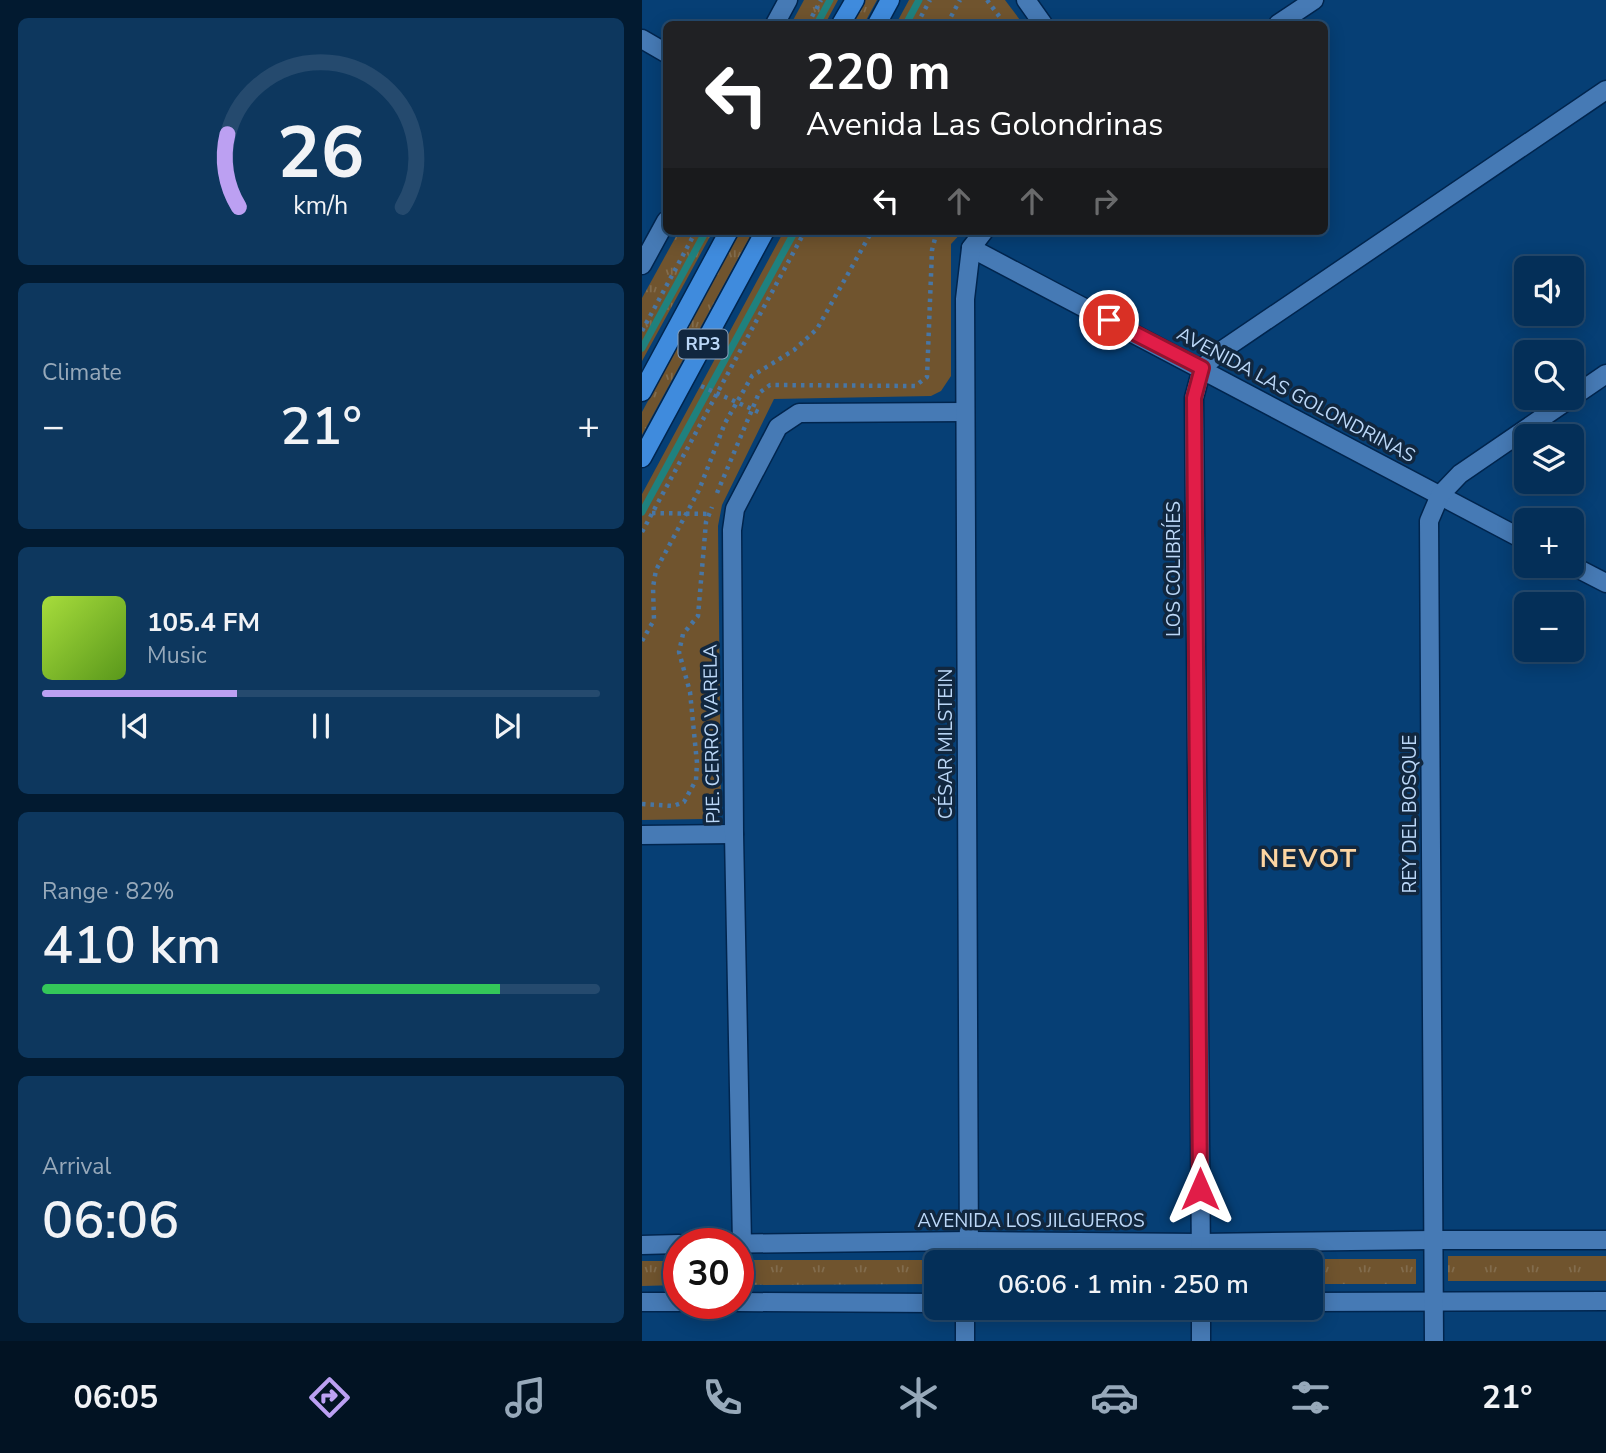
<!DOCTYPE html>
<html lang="en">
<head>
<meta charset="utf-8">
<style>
	body { margin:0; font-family:"Nunito Sans",sans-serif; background:#0d375e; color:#f1f3f6; height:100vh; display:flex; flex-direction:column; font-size:26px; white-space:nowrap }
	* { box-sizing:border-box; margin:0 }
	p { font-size:23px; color:#97a9ba }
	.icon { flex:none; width:38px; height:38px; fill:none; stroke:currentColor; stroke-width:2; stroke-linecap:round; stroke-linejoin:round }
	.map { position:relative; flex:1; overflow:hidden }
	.details { display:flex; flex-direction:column; gap:18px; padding:18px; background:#021a30; width:642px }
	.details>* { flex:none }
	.hud { position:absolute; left:21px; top:21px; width:665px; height:214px; border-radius:10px; box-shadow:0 4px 18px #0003,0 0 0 2px #254a6e; background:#202124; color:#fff; overflow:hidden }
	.controls { position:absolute; left:872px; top:256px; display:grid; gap:14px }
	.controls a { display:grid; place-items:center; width:70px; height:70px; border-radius:10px; background:#042f58; box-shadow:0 4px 18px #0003,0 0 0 2px #254a6e; font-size:35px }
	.speed { position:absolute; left:21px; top:1228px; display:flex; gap:14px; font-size:35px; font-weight:700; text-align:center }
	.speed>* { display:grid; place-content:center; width:91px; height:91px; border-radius:50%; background:#042f58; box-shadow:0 4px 18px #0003,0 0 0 2px #254a6e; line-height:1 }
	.speed .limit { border:10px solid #d22; background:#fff; color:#111 }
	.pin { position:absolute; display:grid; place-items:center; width:60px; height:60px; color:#fff; margin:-30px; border:4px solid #fff; border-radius:50%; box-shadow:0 2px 7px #0007 }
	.me { position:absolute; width:77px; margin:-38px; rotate:0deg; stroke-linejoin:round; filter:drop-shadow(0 0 5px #0008) }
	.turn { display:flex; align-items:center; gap:24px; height:147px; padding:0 28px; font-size:32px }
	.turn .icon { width:91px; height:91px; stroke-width:2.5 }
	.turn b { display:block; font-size:49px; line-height:60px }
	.lanes { display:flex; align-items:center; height:66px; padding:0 28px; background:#0003; justify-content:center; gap:35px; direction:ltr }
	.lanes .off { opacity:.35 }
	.big { font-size:52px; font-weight:600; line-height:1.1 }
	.details .tile { flex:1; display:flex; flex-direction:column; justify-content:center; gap:10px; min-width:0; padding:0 24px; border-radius:10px; background:#0d375e }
	.details .dial { align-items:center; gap:0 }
	.dial svg { height:182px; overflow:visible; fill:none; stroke:#254a6e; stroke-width:7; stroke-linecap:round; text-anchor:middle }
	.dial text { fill:#f1f3f6; stroke:none }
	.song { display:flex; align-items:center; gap:21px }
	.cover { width:84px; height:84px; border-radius:10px; background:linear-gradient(135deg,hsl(80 70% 55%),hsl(90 70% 35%)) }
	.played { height:7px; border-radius:4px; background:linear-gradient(90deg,#bca0f2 35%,#254a6e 35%) }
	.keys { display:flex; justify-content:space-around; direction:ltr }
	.heat { display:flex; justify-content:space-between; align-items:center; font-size:38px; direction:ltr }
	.charge { height:10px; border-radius:5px; background:linear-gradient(90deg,#34c759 82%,#254a6e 0) }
	.trip { position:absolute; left:282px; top:1250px; width:399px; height:70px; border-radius:10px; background:#042f58; box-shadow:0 4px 18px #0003,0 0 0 2px #254a6e; font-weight:600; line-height:70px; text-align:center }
	.menu { display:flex; height:112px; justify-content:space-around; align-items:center; background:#021323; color:#97a9ba }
	.menu .icon { width:49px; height:49px }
	.menu .selected { color:#bca0f2 }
	.menu b { font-size:32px; color:#f1f3f6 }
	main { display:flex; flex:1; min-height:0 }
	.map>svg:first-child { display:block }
	.grass { fill:url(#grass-tufts) }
	.green { fill:#70542e }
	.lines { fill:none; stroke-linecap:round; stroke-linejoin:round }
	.stream { stroke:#1f817e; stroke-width:7 }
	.minor-casing { stroke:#00254e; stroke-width:21 }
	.major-casing { stroke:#00254e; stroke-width:21 }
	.path { stroke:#4876a4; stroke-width:4.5; stroke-dasharray:3.5 5; stroke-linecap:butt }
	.minor { stroke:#467ab5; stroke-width:18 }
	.major { stroke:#3f8bdd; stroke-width:18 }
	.route-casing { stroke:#92132f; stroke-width:18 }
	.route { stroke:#e11d48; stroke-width:12 }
	.labels { text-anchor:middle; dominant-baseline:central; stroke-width:7; stroke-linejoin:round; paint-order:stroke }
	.shield { fill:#11273f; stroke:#89a3c0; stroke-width:2 }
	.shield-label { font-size:18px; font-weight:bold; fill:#bcd8f8 }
	.street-label { font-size:19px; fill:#bcd8f8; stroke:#11273f }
	.district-label { font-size:26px; font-weight:bold; letter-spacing:2px; fill:#fdd5a2; stroke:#11273f }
</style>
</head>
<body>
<main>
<section class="details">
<div class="tile dial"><svg viewBox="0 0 100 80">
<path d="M14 69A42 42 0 1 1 86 69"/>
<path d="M14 69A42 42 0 0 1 9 37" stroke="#bca0f2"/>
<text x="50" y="56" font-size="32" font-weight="700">26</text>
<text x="50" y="72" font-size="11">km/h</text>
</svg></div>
<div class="tile"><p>Climate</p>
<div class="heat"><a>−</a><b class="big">21°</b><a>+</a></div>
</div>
<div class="tile">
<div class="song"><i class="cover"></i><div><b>105.4 FM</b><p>Music</p></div></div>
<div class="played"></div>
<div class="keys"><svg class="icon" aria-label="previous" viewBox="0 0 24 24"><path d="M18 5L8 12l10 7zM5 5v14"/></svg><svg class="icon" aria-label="pause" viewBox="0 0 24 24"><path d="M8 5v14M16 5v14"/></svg><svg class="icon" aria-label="next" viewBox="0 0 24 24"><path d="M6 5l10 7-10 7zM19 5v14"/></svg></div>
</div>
<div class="tile"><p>Range · 82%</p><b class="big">410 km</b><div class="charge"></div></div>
<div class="tile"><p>Arrival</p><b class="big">06:06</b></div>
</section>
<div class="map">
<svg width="964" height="1341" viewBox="0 0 964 1341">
	<defs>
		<pattern id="grass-tufts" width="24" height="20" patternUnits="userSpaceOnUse" patternTransform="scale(1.75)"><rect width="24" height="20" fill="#70542e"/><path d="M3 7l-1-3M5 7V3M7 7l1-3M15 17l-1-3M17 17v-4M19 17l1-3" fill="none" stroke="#826c4d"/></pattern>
	</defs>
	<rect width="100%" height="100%" fill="#063f75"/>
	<g class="grass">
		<polygon points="162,0 196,0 183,24 149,24"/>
		<polygon points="223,0 235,0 222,24 209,24"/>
		<polygon points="37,231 71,231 0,361 0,298"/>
		<polygon points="98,231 111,231 0,435 0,412"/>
		<rect x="806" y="1256" width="158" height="25"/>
		<polygon points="575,1259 774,1259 774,1284 669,1284 668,1262 575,1262"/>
		<polygon points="96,1260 297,1260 294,1262 294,1284 96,1285"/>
		<polygon points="0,1261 37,1261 37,1285 0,1286"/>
		<rect x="345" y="1261" width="198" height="1"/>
	</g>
	<g class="green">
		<polygon points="267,0 363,0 381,24 254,24"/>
		<polygon points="142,231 321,231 309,244 309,376 299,391 289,396 132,399 80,505 76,526 79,797 72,810 62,819 0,820 0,494"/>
	</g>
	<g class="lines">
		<g class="stream">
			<polyline points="175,24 188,0"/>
			<polyline points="264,24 277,0"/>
			<polyline points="0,348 64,231"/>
			<polyline points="0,512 153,231"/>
		</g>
		<defs>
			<g id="minor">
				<polyline points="384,0 401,24"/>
				<polyline points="133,24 146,0"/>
				<polyline points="636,24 672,0"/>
				<polyline points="0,39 24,53"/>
				<polyline points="329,248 884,541"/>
				<polyline points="0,265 24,221"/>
				<polyline points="929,565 964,583"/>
				<polyline points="0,835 92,834"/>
				<polyline points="67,1244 329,1241 559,1243 791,1240 964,1240"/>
				<polyline points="100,1244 92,834 90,530 93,509 136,427 157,413 323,412"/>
				<polyline points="0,1245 37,1244"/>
				<polyline points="327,1262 323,299 329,248 342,231"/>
				<polyline points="559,1262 552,398 560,368 582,349 964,90"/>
				<polyline points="0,1302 37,1302"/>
				<polyline points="96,1302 294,1303"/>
				<polyline points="668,1302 964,1301"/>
				<polyline points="559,1307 559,1341"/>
				<polyline points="323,1341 323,1307"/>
				<polyline points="792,1341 787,521 798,495 818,474 964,374"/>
			</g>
			<g id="major">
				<polyline points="199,24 213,0"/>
				<polyline points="235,24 248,0"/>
				<polyline points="0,392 87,231"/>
				<polyline points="0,458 123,231"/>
			</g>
		</defs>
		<use href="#minor" class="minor-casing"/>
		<use href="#major" class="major-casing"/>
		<g class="path">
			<polyline points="345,0 363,24"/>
			<polyline points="166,24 179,0"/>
			<polyline points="275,24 288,0"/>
			<polyline points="305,24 318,0"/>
			<polyline points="0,331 54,231"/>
			<polyline points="59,386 121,414"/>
			<polyline points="75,493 117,393 128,385 273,386 285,377 290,250 295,231"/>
			<polyline points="10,513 69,514"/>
			<polyline points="0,532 163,231"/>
			<polyline points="0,641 12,620 11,587 14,570 57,490 83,423 110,376 152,350 175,329 230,231"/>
			<polyline points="0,804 31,806 42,802 54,780 55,763 48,692 37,652 41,634 56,616 64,522 70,507"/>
		</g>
		<use href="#minor" class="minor"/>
		<use href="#major" class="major"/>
	</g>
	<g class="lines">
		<defs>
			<polyline id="route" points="467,320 560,368 552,398 558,1189"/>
		</defs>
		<use href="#route" class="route-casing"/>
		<use href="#route" class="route"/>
	</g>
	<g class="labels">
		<rect class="shield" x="36.5" y="329.5" width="49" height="29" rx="5"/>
		<g class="shield-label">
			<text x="61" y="344">RP3</text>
		</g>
		<g class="street-label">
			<text transform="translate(654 395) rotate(28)">AVENIDA LAS GOLONDRINAS</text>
			<text transform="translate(532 569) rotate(-90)">LOS COLIBRÍES</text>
			<text transform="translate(70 734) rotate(-91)">PJE. CERRO VARELA</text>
			<text transform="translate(304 744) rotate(-90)">CÉSAR MILSTEIN</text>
			<text transform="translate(768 814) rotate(-90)">REY DEL BOSQUE</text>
			<text x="389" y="1221">AVENIDA LOS JILGUEROS</text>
		</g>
		<g class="district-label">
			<text x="667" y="858">NEVOT</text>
		</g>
	</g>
</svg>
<div class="controls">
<a><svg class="icon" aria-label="sound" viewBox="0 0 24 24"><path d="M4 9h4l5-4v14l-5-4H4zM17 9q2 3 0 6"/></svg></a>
<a><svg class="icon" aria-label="search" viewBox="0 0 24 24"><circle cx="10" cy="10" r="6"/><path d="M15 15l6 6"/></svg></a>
<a><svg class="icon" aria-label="layers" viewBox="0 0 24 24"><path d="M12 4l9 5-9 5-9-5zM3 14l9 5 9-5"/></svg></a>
<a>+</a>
<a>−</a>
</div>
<div class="speed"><div class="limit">30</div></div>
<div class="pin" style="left:467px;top:320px;background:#d93025"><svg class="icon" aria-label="arrive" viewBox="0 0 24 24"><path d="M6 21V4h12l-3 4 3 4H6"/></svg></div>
<svg class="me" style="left:558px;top:1189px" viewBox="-20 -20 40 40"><path d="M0-17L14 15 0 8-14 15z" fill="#e11d48" stroke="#fff" stroke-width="4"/></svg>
<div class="trip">06:06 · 1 min · 250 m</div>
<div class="hud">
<div class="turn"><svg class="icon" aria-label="left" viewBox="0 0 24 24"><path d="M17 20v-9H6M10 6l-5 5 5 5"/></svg><div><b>220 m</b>Avenida Las Golondrinas</div></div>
<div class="lanes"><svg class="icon" aria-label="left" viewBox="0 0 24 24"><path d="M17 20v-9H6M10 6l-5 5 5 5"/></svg><svg class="icon off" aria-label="ahead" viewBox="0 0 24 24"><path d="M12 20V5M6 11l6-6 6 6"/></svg><svg class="icon off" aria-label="ahead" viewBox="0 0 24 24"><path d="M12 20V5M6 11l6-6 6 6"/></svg><svg class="icon off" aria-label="right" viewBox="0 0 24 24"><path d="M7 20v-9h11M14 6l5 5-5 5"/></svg></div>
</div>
</div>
</main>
<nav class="menu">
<b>06:05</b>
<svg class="icon selected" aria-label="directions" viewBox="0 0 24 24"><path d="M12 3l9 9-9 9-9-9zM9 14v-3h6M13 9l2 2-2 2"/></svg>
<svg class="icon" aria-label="music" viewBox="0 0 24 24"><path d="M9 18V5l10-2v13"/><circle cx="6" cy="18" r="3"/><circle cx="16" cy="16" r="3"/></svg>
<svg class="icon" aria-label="phone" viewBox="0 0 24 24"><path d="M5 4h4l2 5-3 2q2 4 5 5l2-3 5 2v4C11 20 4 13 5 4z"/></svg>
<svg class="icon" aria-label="climate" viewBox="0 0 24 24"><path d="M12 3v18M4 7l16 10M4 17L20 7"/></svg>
<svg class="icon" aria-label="car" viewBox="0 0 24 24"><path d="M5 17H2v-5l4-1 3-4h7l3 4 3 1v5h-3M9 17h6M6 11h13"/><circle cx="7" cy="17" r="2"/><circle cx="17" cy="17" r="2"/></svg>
<svg class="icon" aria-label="filters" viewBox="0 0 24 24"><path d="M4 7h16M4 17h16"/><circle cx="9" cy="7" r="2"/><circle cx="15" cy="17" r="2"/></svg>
<b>21°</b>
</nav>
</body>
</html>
